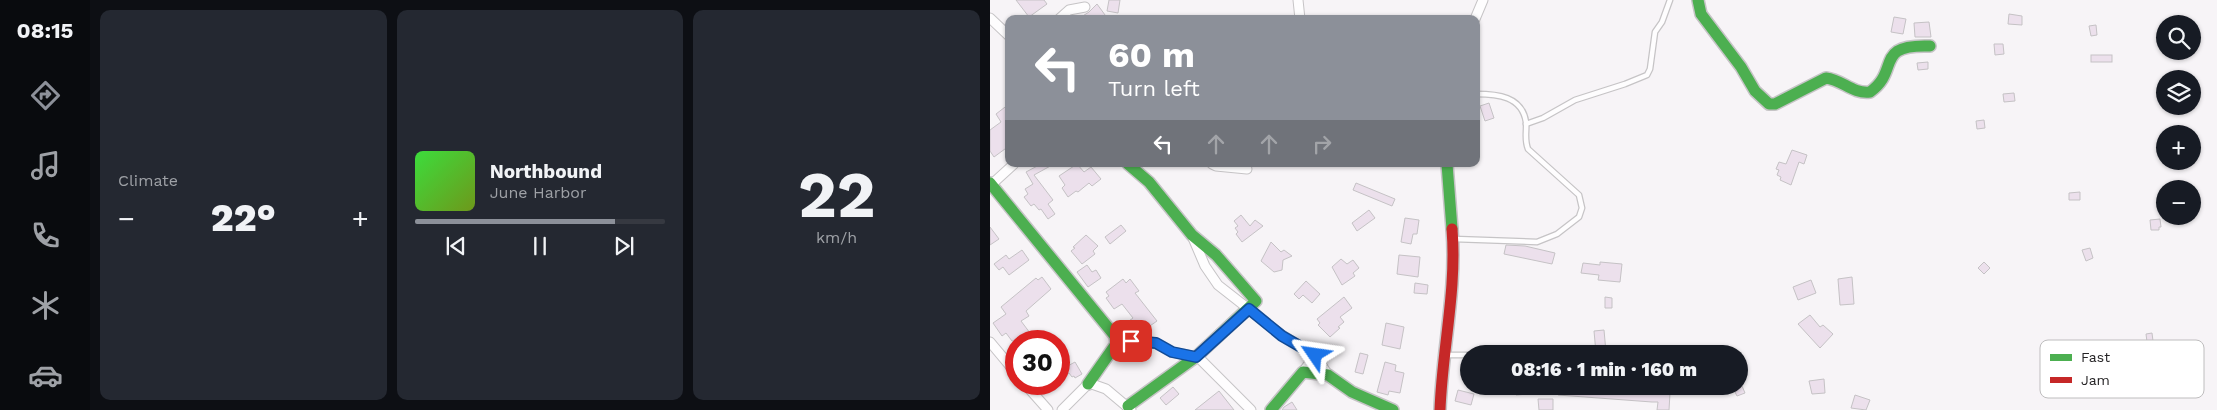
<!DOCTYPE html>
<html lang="en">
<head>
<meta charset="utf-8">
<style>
	body { margin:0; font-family:"Work Sans",sans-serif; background:#242831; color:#f1f3f6; height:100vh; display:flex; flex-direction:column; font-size:19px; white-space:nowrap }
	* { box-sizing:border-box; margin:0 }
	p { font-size:16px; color:#9ea1a6 }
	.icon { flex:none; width:28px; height:28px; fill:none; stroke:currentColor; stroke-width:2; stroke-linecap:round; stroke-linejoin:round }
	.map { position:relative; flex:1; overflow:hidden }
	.side { display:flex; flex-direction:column; gap:10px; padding:10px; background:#0d0f14; width:900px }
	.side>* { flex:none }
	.banner { position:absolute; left:15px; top:15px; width:475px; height:152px; border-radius:10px; box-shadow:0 1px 4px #0004; background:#8c9099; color:#fff; overflow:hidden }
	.tools { position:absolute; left:1166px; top:15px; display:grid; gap:10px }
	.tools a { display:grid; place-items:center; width:45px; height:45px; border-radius:50%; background:#171b24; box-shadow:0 1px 4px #0004; font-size:25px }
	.speed { position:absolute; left:15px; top:330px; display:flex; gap:10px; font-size:25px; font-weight:700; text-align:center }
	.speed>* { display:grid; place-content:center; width:65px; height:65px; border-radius:50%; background:#171b24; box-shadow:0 1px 4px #0004; line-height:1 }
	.speed .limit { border:8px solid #d22; background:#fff; color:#111 }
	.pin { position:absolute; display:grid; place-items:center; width:42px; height:42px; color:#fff; margin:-21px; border-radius:10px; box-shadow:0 2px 8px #0006 }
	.me { position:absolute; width:55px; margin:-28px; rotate:302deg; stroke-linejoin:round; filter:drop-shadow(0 0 4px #0008) }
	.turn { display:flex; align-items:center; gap:18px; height:105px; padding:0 20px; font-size:22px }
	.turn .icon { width:65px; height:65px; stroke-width:2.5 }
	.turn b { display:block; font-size:35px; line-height:42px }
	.lanes { display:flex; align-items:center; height:48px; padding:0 20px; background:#0003; justify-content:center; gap:25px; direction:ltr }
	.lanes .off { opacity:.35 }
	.big { font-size:38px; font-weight:800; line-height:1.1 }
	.side .widget { flex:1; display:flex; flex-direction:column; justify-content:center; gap:8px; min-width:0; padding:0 18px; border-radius:10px; background:#242831 }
	.side .dial { align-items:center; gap:0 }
	.dial b { font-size:65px; line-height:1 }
	.song { display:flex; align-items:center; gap:15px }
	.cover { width:60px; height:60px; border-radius:8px; background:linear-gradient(135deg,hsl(120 70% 55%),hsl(80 70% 35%)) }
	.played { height:5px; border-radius:2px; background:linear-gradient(90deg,#8c9099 80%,#363941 80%) }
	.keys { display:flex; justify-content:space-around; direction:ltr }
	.heat { display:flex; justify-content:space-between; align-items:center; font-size:28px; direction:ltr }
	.side .tiles { flex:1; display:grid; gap:10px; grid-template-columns:repeat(3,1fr) }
	.trip { position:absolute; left:470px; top:345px; width:288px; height:50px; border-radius:25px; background:#171b24; box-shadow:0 1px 4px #0004; font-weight:800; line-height:50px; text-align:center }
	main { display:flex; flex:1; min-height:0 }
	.menu { display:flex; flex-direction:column; width:90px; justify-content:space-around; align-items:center; background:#090b0e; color:#9ea1a6 }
	.menu .icon { width:35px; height:35px }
	.menu .current { color:#8c9099 }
	.menu b { font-size:22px; color:#f1f3f6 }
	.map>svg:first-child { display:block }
	.building { fill:#ece0ec; stroke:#c5c2c5 }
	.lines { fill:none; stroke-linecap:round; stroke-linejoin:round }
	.lane-casing { stroke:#c6c4c6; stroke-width:7 }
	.street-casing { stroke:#c6c4c6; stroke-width:11 }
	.fast-casing { stroke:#c6c4c6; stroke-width:14 }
	.jam-casing { stroke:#c6c4c6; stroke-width:14 }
	.lane { stroke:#fefdfe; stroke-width:4.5 }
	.street { stroke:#fefdfe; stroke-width:9 }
	.fast { stroke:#4caf50; stroke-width:11 }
	.jam { stroke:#c62828; stroke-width:11 }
	.route-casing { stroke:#114b97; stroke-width:12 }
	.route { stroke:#1a73e8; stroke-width:9 }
	.key { fill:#fff; stroke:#bebdbe; stroke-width:1 }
	.key-label { font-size:14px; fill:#252325 }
</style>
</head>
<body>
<main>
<nav class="menu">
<b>08:15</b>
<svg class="icon current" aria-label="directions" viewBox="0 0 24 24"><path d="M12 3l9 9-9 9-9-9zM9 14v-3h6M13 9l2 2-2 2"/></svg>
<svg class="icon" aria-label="music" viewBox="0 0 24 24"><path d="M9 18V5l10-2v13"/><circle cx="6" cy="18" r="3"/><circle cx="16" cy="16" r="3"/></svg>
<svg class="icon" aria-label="phone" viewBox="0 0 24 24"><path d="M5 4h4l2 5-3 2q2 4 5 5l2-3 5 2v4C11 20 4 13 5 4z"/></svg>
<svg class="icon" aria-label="climate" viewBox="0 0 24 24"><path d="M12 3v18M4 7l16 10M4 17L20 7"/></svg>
<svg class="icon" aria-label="car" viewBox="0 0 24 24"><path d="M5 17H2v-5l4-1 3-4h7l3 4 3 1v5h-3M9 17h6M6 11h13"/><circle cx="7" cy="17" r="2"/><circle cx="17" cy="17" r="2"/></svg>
</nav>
<section class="side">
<div class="tiles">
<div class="widget"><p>Climate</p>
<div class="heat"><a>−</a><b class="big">22°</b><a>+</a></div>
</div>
<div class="widget">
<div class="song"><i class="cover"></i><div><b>Northbound</b><p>June Harbor</p></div></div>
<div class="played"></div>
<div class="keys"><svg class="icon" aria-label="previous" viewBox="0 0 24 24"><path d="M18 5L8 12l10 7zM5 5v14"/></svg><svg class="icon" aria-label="pause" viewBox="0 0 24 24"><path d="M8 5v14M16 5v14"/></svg><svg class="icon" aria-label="next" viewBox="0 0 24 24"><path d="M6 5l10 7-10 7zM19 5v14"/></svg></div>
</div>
<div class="widget dial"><b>22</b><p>km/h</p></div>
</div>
</section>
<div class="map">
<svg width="1227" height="410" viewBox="0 0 1227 410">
	<rect width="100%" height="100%" fill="#f7f4f7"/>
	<g class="building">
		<polygon points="26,0 54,0 57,4 39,17"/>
		<polygon points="119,0 130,0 128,13 117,11"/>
		<polygon points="107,4 118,19 88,19 99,12"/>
		<polygon points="1019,14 1032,16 1032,25 1018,24"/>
		<polygon points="904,17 916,19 913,34 901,32"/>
		<polygon points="939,22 941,37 925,37 924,23"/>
		<polygon points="1106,25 1107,35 1101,36 1099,26"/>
		<polygon points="1004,44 1013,44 1014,54 1005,55"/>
		<rect x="1101" y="55" width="21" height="7"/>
		<polygon points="938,62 938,69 928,70 927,63"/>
		<polygon points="1024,93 1025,101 1014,102 1013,94"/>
		<polygon points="499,103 504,118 495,121 490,106"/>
		<polygon points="19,104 19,146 4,157 0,151 0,130 11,122 6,114"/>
		<polygon points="994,120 995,128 987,129 986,121"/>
		<polygon points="802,150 817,155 814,164 809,162 801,185 790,180 791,177 787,175 789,170 786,169 789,162 796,164"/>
		<polygon points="51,164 64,164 44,175 63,200 58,204 65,214 58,219 51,209 49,210 44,204 41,206 34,197 38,194 35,189 43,184 36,172"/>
		<polygon points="87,164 94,172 101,167 111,179 102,186 99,183 88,192 86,191 78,197 72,188 75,185 69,176"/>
		<polygon points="366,183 405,199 402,206 363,190"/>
		<polygon points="1090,192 1090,200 1079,200 1079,193"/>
		<polygon points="379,210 385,218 367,231 362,223"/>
		<polygon points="251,215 260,226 265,220 273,226 252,242 246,234 248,232 245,228 248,226 244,221"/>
		<polygon points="415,218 429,220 427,234 423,234 421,244 411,242"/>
		<polygon points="1170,219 1171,227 1169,227 1169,230 1161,230 1160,220"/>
		<polygon points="131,225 136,231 120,244 115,237"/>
		<polygon points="0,227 9,239 0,245"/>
		<polygon points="96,235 108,246 103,251 105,254 92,264 81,251 85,248 83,247"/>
		<polygon points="281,242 291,252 294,250 302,256 293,260 292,270 284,272 271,261"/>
		<polygon points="516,245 535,246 565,253 562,264 514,254"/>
		<polygon points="1100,248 1103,258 1096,261 1092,250"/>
		<polygon points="32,250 39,260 19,275 13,267 9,270 4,264 16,255 19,259"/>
		<polygon points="409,255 430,257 428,277 407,274"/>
		<polygon points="351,259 357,264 363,260 369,268 363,273 365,276 352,285 342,267"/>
		<polygon points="610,262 632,264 630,282 608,280 609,275 591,273 593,263 610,265"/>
		<polygon points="994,262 1000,268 994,274 988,268"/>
		<polygon points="97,265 102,272 106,270 111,278 98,287 87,272"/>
		<polygon points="52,277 61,289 36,311 39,316 31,321 46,341 22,341 16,333 12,336 3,323 16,314 11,307 46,278 48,280"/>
		<polygon points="862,277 864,304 850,305 848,279"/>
		<polygon points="133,279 136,283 140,279 149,291 145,293 167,321 154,330 152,327 149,330 146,326 144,327 139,321 143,318 132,304 124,309 116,298 119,296 116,292"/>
		<polygon points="821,280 826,293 808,300 803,287"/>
		<polygon points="316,281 330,294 322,303 313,295 309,299 304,294"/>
		<polygon points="425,283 438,285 437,294 424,293"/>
		<polygon points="354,297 362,308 350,317 354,322 348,327 350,328 340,337 328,325 330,323 327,319"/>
		<polygon points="615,297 622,298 622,308 615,308"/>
		<polygon points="820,315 830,327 833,325 843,334 830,348 808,324"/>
		<polygon points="396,323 414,327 410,349 392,345"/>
		<polygon points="614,330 616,352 606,353 604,331"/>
		<polygon points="1162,333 1163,341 1157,342 1156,334"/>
		<polygon points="370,353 378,355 373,374 365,372"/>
		<polygon points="85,362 92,374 85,378 84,376 82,377 79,373 77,374 74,368"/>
		<polygon points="395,362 406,365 405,371 414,373 410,393 399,391 398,395 387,392"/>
		<polygon points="834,379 835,393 822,394 819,381"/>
		<polygon points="525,386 538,386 539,394 526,395"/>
		<polygon points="568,386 615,386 680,393 679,410 667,410 668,402 662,402 568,395"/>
		<polygon points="742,386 752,386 755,393 747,396"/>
		<polygon points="183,387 189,394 176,405 170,398"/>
		<polygon points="468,390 484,394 481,405 465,401"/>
		<polygon points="229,391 244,410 205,410"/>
		<polygon points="865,395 880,400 876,410 861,408"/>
		<polygon points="548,399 563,399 563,410 549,410"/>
		<polygon points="302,402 307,410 292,410 294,407"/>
	</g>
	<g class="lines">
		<defs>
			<g id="lane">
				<polyline points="536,124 553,118 585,100 635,84 657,75 660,69 665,32 672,22 680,0"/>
				<path d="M464 239 547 242 567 234 589 217 592 208 589 195 538 149C534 139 537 131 536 122 532 96 507 94 486 94"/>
				<polyline points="503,354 514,353"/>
				<polyline points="456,355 479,355"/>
			</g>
			<g id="street">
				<polyline points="308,0 310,19"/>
				<polyline points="0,18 19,36"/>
				<polyline points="69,19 79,10 95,7"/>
				<polyline points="485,19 493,0"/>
				<polyline points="222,164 226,166 257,169"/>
				<polyline points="1,185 24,164"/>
				<polyline points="203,238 215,266 228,285 292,335 325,355 338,375"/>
				<polyline points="127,340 154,341 166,343 182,352 206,357"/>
				<polyline points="0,342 26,373"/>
				<polyline points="207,356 261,410"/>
				<polyline points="313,372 325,355"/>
				<polyline points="35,384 58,410"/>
				<polyline points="72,410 99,383 116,389 141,410"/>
			</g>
			<g id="fast">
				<path d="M708 0 711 14 751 67 765 91 779 104H785L836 78C853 80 862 94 880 92 911 70 883 44 940 46"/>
				<polyline points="138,164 159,182 202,235 226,255 266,301 207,356 138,406"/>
				<polyline points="457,164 462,229"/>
				<polyline points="0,183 125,336 126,344 98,384"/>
				<polyline points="281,410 313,372 338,375 362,392 403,410"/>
			</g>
			<path id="jam" d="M450 410C452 350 467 290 462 229"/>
		</defs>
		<use href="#lane" class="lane-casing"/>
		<use href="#street" class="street-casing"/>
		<use href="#fast" class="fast-casing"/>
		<use href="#jam" class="jam-casing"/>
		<use href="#lane" class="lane"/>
		<use href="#street" class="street"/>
		<use href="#fast" class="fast"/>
		<use href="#jam" class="jam"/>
	</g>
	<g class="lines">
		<defs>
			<polyline id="route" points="141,341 166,343 182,352 206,357 259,309 292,336 325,355"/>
		</defs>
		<use href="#route" class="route-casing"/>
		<use href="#route" class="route"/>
	</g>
	<rect x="1050" y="340" width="164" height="58" rx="8" class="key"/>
	<rect x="1060" y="354" width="22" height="7" fill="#4caf50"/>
	<rect x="1060" y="377" width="22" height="6" fill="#c62828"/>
	<g class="key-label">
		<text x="1091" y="362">Fast</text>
		<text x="1091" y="385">Jam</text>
	</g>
</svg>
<div class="tools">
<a><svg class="icon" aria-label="search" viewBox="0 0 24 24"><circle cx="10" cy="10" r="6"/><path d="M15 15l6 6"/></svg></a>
<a><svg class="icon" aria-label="layers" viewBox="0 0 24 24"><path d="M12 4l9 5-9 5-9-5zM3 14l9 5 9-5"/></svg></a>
<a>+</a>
<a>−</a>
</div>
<div class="speed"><div class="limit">30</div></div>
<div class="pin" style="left:141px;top:341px;background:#d93025"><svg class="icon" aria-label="arrive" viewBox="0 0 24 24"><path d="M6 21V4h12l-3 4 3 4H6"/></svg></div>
<svg class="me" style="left:325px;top:355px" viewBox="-20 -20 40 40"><path d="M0-17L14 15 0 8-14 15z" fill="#1a73e8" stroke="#fff" stroke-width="4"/></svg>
<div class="trip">08:16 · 1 min · 160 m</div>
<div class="banner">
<div class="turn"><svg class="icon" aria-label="left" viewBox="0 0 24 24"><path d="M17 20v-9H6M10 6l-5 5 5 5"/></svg><div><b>60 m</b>Turn left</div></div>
<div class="lanes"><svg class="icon" aria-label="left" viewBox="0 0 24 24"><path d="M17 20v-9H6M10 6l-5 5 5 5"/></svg><svg class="icon off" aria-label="ahead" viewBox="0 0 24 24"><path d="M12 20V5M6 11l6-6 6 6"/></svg><svg class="icon off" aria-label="ahead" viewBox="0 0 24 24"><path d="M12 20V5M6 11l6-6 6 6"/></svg><svg class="icon off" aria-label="right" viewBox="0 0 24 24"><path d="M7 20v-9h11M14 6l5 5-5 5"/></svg></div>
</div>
</div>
</main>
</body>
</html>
